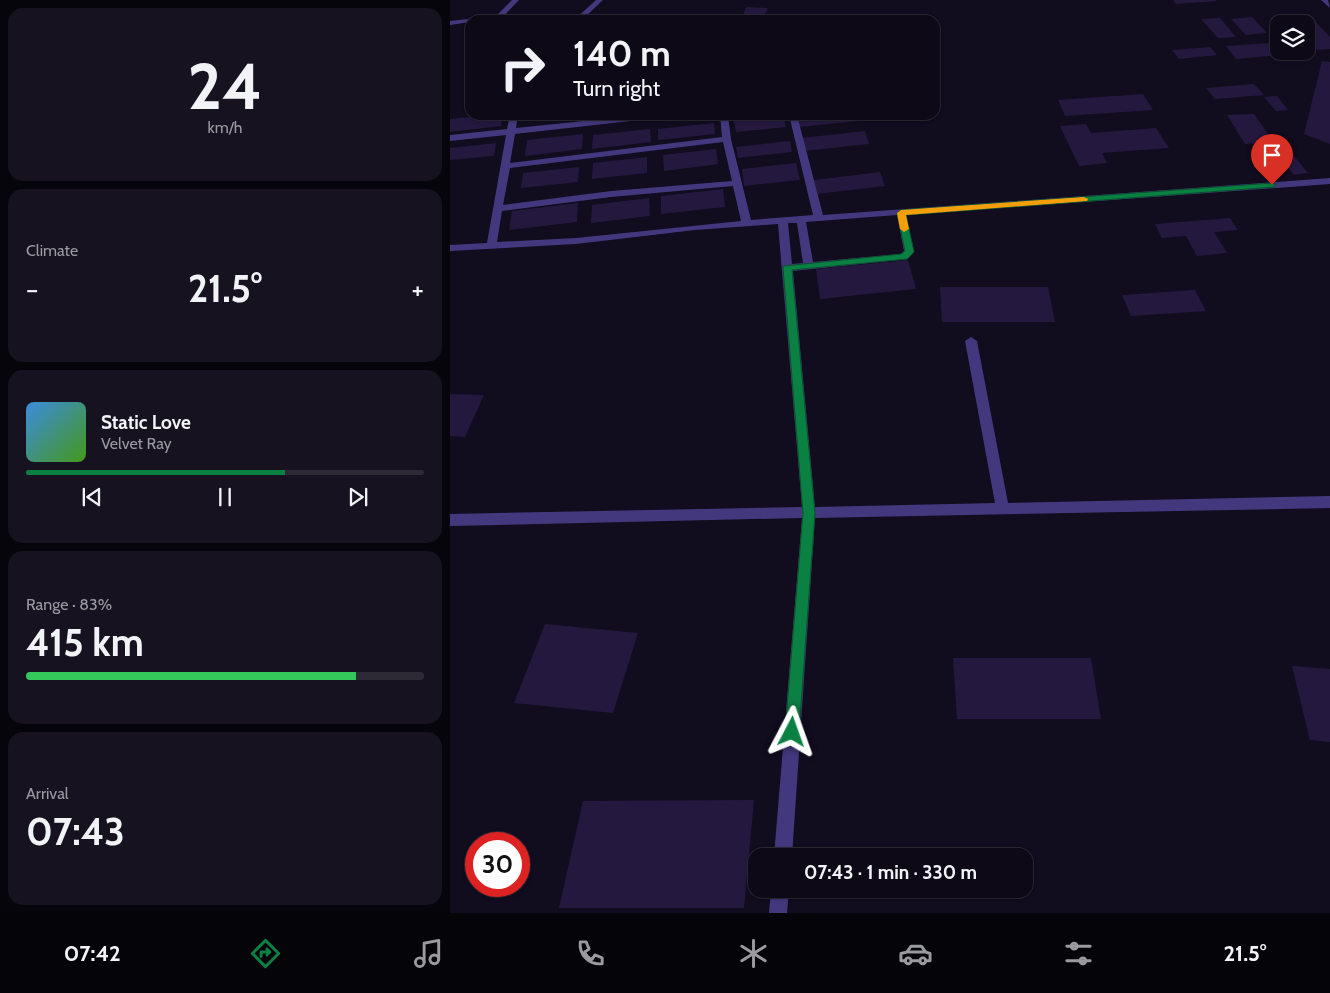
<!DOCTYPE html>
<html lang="en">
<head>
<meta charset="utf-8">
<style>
	body { margin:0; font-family:Cabin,sans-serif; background:#16121f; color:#f1f3f6; height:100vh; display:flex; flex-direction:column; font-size:19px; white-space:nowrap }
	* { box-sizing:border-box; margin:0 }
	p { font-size:16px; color:#9a9aa1 }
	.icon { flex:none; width:28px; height:28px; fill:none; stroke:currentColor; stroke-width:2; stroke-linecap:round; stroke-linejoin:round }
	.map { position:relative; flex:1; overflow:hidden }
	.drawer { display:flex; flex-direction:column; gap:8px; padding:8px; background:#07050c; width:450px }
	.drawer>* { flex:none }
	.banner { position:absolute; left:15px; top:15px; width:475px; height:105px; border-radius:15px; box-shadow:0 1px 4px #0004,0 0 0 1px #2d2a35; background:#0d0916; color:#f1f3f6; overflow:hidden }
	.fabs { position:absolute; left:820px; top:15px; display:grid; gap:10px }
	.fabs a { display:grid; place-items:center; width:45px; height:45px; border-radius:10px; background:#0d0916; box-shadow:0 1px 4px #0004,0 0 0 1px #2d2a35; font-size:25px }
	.speed { position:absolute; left:15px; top:832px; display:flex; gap:10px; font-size:25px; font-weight:700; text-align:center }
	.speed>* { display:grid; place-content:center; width:65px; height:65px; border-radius:50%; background:#0d0916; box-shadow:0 1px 4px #0004,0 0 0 1px #2d2a35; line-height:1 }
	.speed .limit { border:8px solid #d22; background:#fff; color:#111 }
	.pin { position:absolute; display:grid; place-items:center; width:42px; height:42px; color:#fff; margin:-51px -21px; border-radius:50% 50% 50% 0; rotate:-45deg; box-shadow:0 0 5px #0007 }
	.pin .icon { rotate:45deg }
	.me { position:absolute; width:55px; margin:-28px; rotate:4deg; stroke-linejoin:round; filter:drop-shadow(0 0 4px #0008) }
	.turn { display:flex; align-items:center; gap:18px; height:105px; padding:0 25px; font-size:22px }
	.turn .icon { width:65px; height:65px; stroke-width:2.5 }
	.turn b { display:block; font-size:35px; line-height:42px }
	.big { font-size:38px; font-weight:700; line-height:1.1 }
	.drawer .card { flex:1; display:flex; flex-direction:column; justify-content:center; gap:8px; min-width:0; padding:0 18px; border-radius:15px; background:#16121f }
	.drawer .dial { align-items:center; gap:0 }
	.dial b { font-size:65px; line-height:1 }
	.song { display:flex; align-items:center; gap:15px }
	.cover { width:60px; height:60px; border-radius:8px; background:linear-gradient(135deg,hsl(210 70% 55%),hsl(100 70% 35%)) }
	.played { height:5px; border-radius:2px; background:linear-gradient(90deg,#0b8043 65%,#2d2a35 65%) }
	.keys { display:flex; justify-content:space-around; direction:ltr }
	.heat { display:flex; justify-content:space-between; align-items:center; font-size:28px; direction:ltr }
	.charge { height:8px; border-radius:4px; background:linear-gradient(90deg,#34c759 83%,#2d2a35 0) }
	.trip { position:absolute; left:298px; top:848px; width:285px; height:50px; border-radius:15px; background:#0d0916; box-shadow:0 1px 4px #0004,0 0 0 1px #2d2a35; font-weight:700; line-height:50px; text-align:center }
	.dock { display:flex; height:80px; justify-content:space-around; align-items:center; background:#050409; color:#9a9aa1 }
	.dock .icon { width:35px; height:35px }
	.dock .current { color:#0b8043 }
	.dock b { font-size:22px; color:#f1f3f6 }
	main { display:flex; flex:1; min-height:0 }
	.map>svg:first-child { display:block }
	.building { fill:#25183f }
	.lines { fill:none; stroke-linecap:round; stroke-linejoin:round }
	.minor { fill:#43387d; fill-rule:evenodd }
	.route { fill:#0b8043; stroke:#07532c }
	.slow { fill:#f59e0b }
</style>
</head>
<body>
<main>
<section class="drawer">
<div class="card dial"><b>24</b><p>km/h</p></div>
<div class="card"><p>Climate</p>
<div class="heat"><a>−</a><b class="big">21.5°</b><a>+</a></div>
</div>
<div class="card">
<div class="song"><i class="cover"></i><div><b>Static Love</b><p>Velvet Ray</p></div></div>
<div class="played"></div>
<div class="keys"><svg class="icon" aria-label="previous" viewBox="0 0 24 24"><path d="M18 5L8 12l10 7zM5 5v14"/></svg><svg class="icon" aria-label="pause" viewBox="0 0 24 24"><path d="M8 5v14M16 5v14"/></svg><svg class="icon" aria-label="next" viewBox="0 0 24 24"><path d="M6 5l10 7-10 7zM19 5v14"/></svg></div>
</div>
<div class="card"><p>Range · 83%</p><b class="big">415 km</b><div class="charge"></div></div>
<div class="card"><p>Arrival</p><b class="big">07:43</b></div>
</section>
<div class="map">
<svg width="880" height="913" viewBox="0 0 880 913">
	<rect width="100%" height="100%" fill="#110c1e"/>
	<g class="building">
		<polygon points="723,0 766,0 766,1 726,4"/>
		<polygon points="296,7 318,8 314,16 293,15"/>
		<polygon points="858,14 880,37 880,49 862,50 856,44 856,24 837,24 830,16"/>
		<polygon points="802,17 817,33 796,35 781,19"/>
		<polygon points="770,18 786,37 768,38 751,19"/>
		<polygon points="820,43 831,55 786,59 776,46"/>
		<polygon points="760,47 767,55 729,59 722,50"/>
		<polygon points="872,61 880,62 880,144 854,134"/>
		<polygon points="804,84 814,95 765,99 756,88"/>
		<polygon points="693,94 703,110 615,116 608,100"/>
		<polygon points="827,96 838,110 826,111 814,97"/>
		<polygon points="804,114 824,142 795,144 777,115"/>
		<polygon points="43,115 53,115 51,126 0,132 0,119"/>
		<polygon points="333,115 336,127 286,132 284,121"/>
		<polygon points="346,115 407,115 409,121 349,127"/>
		<polygon points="264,123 265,134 208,140 208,129"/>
		<polygon points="636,124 641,133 706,128 719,148 652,153 657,163 629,166 610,126"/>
		<polygon points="200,129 201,142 142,149 143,135"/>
		<polygon points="415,131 419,144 354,151 351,138"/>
		<polygon points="133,134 132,149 75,156 77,140"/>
		<polygon points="340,141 342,152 288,158 286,147"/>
		<polygon points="46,143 44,156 0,160 0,148"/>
		<polygon points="266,149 268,164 214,171 213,155"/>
		<polygon points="844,156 858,173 844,175 829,157"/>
		<polygon points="197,157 197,173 142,179 143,163"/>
		<polygon points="346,163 350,180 294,186 292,169"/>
		<polygon points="129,167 128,182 71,188 73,173"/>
		<polygon points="430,172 435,186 367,194 364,180"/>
		<polygon points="273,189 275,207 211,214 211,196"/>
		<polygon points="199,198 200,216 141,223 142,205"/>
		<polygon points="128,203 127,222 59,230 62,211"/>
		<polygon points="780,218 788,230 764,232 777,253 747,256 736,236 712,238 705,224"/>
		<polygon points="458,260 466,289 370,299 366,269"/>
		<polygon points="490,287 598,287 605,322 492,322"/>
		<polygon points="745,290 756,311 681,316 672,295"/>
		<polygon points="0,394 34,395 15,437 0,436"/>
		<polygon points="95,624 188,633 163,713 64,703"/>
		<polygon points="503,658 641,658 651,719 507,719"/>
		<polygon points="842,666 880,669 880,742 860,740"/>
		<polygon points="304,800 294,908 109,908 133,801"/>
	</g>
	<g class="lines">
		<g class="minor">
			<polygon points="62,0 69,0 50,20 20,20 20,22 0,25 0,21 46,16"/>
			<polygon points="146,0 153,0 132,20 124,20"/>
			<polygon points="871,0 878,0 880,8"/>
			<path d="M60 115H68L66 128 192 115H220L216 117 65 134 60 163 272 137 270 115H278L281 139 301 220 363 215 339 115H347L373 215 880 178V184L456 215 464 252 458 259 343 271 365 507 545 503 515 341 521 337 527 341 558 503 880 496V508L365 518 342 856H324L352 518 0 526V514L352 507 328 224 245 230 126 244 0 251V245L37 243 56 135 0 141V135L57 129ZM273 142 282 181 161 191 53 205 60 168ZM283 186 291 221 126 238 47 242 52 211 161 197ZM447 215 454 251 451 254 363 262 356 222ZM338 223H347L353 263 342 264Z"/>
			<polygon points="321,889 339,889 337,913 319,913"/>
		</g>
	</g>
	<polygon class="route" points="822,183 825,184 825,187 456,215 464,252 457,259 342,270 365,513 349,732 347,737 342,739 337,737 335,732 353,513 333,268 334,266 451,254 455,251 447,213 451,210"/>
	<polygon class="slow" points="634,197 638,199 637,201 456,215 459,229 454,232 450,229 447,213 451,210"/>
</svg>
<div class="fabs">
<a><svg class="icon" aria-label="layers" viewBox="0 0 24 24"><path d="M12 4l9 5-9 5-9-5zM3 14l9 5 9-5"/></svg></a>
</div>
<div class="speed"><div class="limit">30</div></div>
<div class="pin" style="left:822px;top:185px;background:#d93025"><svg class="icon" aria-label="arrive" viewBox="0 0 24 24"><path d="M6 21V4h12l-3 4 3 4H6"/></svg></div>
<svg class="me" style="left:342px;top:732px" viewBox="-20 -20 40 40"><path d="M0-17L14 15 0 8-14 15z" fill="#0b8043" stroke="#fff" stroke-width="4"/></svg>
<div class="trip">07:43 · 1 min · 330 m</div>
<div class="banner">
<div class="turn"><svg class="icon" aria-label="right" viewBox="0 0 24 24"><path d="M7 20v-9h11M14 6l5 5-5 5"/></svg><div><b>140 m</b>Turn right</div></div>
</div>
</div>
</main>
<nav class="dock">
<b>07:42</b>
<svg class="icon current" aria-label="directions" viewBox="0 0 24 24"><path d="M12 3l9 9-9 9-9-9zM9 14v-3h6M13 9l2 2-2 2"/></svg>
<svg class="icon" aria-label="music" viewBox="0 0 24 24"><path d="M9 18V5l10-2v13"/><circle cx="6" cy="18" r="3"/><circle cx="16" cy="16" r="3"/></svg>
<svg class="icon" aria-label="phone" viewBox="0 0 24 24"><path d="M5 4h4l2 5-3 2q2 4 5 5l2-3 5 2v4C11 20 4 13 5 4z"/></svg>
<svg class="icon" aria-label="climate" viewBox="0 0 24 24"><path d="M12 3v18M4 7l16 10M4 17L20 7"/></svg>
<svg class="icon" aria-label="car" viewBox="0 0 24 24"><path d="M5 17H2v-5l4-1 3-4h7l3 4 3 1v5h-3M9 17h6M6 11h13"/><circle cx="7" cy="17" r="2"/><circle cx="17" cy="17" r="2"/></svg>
<svg class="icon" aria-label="filters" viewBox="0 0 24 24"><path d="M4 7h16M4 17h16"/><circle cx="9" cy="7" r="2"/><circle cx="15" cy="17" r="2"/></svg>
<b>21.5°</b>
</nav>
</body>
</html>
